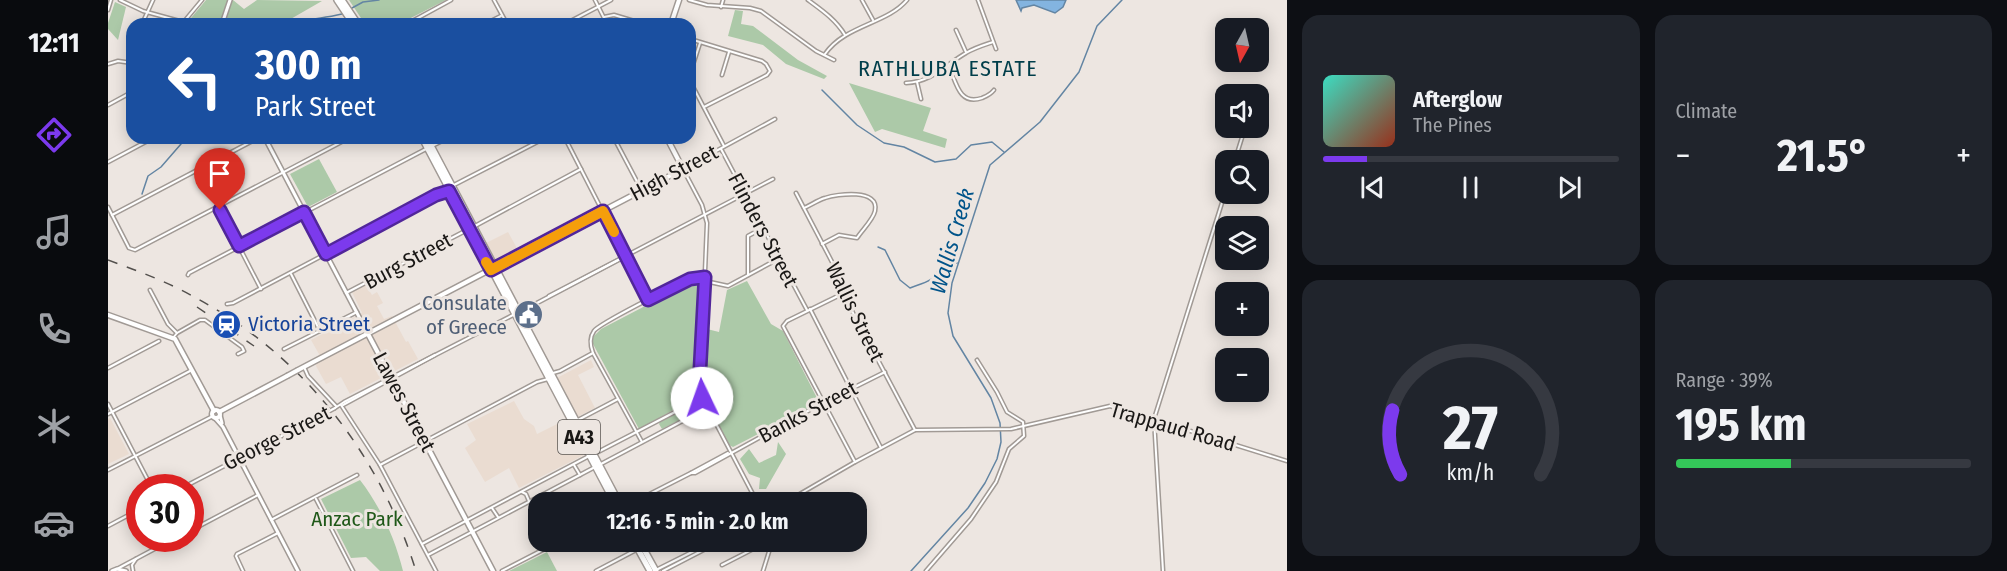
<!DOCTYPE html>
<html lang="en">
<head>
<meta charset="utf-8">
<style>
	body { margin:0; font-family:"Fira Sans Condensed",sans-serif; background:#20242c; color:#f1f3f6; height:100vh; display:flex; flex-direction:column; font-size:22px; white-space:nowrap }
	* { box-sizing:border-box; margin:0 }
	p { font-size:20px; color:#9ea1a6 }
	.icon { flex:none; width:33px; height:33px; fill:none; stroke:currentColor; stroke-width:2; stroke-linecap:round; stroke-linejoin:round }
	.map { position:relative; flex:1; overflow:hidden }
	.side { display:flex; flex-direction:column; gap:15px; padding:15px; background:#0d0f14; width:720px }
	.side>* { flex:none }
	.banner { position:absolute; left:18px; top:18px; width:570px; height:126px; border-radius:18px; box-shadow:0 3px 15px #0003; background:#1a4fa0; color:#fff; overflow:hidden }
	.needle { width:39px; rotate:188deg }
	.fabs { position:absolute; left:1107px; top:18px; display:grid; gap:12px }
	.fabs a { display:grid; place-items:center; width:54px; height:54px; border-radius:12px; background:#171b24; box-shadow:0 3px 15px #0003; font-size:30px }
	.speed { position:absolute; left:18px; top:474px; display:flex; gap:12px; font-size:30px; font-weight:700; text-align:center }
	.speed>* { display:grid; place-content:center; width:78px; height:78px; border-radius:50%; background:#171b24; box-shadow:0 3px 15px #0003; line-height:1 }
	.speed .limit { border:9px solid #d22; background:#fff; color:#111 }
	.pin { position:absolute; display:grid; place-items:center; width:51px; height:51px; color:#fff; margin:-62px -26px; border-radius:50% 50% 50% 0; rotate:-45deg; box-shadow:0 0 6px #0007 }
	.pin .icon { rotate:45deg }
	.me { position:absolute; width:66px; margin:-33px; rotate:357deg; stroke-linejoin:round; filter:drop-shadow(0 0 4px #0008) }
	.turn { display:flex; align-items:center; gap:21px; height:126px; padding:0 30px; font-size:27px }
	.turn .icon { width:78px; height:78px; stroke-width:2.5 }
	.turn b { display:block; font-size:42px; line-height:51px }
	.big { font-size:45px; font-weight:700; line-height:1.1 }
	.side .tile { flex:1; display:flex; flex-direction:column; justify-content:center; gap:9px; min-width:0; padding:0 21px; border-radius:18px; background:#20242c }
	.side .dial { align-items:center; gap:0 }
	.dial svg { height:156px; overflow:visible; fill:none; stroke:#363941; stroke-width:7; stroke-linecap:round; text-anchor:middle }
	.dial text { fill:#f1f3f6; stroke:none }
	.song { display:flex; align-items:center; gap:18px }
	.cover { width:72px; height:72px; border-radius:9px; background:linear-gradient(135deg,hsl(170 70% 55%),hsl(10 70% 35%)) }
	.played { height:6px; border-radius:3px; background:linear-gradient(90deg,#7c3aed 15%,#363941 15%) }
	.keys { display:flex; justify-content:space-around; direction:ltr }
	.heat { display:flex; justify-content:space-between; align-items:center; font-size:33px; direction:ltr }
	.charge { height:9px; border-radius:4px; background:linear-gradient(90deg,#34c759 39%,#363941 0) }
	.side .tiles { flex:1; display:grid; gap:15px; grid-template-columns:repeat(2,1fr) }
	.trip { position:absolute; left:420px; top:492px; width:339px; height:60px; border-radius:18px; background:#171b24; box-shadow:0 3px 15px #0003; font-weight:700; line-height:60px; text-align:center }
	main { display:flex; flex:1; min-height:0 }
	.menu { display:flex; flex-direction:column; width:108px; justify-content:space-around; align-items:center; background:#090b0e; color:#9ea1a6 }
	.menu .icon { width:42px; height:42px }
	.menu .active { color:#7c3aed }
	.menu b { font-size:27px; color:#f1f3f6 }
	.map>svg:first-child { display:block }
	.built { fill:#eadcd1 }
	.green { fill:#acc9a8 }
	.water { fill:#83b4e0; stroke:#6385a3; stroke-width:1.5 }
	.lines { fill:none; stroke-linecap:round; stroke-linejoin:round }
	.stream { stroke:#6385a3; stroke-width:1.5 }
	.minor-casing { stroke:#a19a95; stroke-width:5 }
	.tertiary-casing { stroke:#a19a95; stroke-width:6 }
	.secondary-casing { stroke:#a19a95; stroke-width:7 }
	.trunk-casing { stroke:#a19a95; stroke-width:8 }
	.minor { stroke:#fff; stroke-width:2 }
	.tertiary { stroke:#fff; stroke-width:3 }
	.secondary { stroke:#fff; stroke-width:4 }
	.trunk { stroke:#fff; stroke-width:5 }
	.rail { stroke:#53504d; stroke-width:1.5; stroke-dasharray:10 10; stroke-linecap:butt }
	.minor-bridge-casing { stroke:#a19a95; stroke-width:5; stroke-linecap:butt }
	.secondary-bridge-casing { stroke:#a19a95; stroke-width:7; stroke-linecap:butt }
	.minor-bridge { stroke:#fff; stroke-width:2 }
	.secondary-bridge { stroke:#fff; stroke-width:4 }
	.route-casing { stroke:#51269a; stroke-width:15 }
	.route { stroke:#7c3aed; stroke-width:10 }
	.slow { stroke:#f59e0b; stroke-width:10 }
	.labels { text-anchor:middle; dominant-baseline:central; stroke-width:6; stroke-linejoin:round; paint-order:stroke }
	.shield { fill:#ede6e1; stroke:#595552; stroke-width:1.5 }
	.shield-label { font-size:20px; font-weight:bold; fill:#191715 }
	.street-label { font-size:21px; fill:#191715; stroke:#ede6e1 }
	.service-label { font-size:21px; fill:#4e5e75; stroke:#ede6e1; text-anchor:end }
	.transit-label { font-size:21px; fill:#164399; stroke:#ede6e1; text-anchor:start }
	.park-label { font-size:21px; fill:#1f5818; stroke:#ede6e1 }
	.neighbourhood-label { font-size:22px; letter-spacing:1.5px; fill:#003e4a; stroke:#ede6e1 }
	.water-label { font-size:22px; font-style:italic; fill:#00548a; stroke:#ede6e1 }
</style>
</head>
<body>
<main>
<nav class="menu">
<b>12:11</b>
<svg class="icon active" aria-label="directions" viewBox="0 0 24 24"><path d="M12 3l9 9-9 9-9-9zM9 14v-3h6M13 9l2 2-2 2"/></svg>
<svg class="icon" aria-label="music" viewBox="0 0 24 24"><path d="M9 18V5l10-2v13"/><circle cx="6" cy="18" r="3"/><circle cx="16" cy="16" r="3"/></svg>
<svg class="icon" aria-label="phone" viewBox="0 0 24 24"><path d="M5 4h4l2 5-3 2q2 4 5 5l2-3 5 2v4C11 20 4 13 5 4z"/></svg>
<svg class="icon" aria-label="climate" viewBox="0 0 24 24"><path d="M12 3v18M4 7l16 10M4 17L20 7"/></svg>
<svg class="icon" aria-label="car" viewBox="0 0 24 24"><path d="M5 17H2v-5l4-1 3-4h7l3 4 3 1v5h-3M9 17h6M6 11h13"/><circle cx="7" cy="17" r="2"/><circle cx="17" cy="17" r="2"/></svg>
</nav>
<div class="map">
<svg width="1179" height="571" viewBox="0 0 1179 571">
	<rect width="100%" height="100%" fill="#ede6e1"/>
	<g class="built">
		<polygon points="400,232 410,250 388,261 378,243"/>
		<polygon points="258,285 264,295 269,292 275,303 269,306 276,319 284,316 298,342 300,341 310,359 242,394 233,377 218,384 208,366 211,354 203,340 254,313 244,292"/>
		<polygon points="483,360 486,367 470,375 487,408 469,417 449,378"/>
		<polygon points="406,401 416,419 426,426 429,434 457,420 476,455 411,488 401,468 377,482 357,448 368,440 359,424"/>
		<polygon points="2,418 21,454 0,464 0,419"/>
	</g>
	<g class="green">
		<polygon points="98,0 125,0 136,9 149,0 214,1 174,24 78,24"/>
		<polygon points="241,0 338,0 291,24 257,24"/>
		<polygon points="7,2 18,7 10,40 0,29 0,23"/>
		<polygon points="627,10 635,11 633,24 645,26 690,60 719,76 716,79 678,64 655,45 620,36"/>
		<polygon points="741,83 823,108 815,131 839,139 837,148 774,129 767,132"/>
		<polygon points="211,159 229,192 200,207 182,174"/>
		<polygon points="587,280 590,280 593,283 589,397 531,429 485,344 485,337 493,329"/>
		<polygon points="639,281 663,324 675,331 710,400 708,404 625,447 621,445 594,390 599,329 611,332 619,290"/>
		<polygon points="590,402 595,407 594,409 554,429 551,424 552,422"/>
		<polygon points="670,442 678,454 658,489 651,489 652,478 641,474 632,459 641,449 651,463 668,455"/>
		<path d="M252 480C272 506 287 538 295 571H272L258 557 243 558 213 499Z"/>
		<polygon points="439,552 449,571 401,571"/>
	</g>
	<polygon class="water" points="908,0 958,0 955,7 947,13 926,5 914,8 913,11"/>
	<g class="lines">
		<g class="stream">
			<polyline points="244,8 255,2 271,0"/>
			<path d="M190 24C199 19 223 17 234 14"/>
			<polyline points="714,90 749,125 776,143 796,147 827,162 848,159 863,145 884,142 896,152"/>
			<polyline points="34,194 40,176 53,167 73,144 75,138"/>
			<path d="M770 247 777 250 792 280 802 288C824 279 825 284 835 259L849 263"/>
			<polyline points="803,571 860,508 877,483 889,459 893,442 892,423 883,398 845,336 840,313 844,283 882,165 932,122 971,72 989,26 1014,0"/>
		</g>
		<defs>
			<g id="minor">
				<polyline points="12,0 35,11 75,22"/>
				<polyline points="386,0 399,24"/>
				<polyline points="487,0 499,24"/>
				<polyline points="581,0 599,5 642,8 653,11 708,51 726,60"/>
				<path d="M700 0C715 11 728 20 737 35"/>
				<polyline points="754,0 765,20"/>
				<polyline points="870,0 888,49"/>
				<polyline points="613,7 615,0"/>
				<polyline points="0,10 3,0"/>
				<polyline points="496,17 506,15 536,24"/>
				<polyline points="34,24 45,0"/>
				<polyline points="74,24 94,0"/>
				<polyline points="299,24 343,0"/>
				<polyline points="377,24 393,16"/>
				<polyline points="457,24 503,0"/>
				<polyline points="848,30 858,52"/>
				<polyline points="582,39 654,61 658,64 662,71 659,75 596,107"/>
				<path d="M717 54C737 25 779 24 799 0"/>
				<polyline points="24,63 24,74"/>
				<polyline points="0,64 10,61 24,63"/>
				<path d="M841 66C848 82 851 106 874 98 879 96 882 95 886 90"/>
				<polyline points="582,74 592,43"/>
				<polyline points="614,75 621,52"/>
				<polyline points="582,81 616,146"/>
				<polyline points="809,82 813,99"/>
				<path d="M798 83C824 82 837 65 858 53 866 48 876 45 885 42"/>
				<polyline points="0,105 24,92"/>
				<polyline points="457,138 540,300"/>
				<polyline points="506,138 534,191"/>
				<polyline points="324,146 340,138"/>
				<polyline points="613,149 699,310"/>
				<polyline points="1127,160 1137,128"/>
				<polyline points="0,162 45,138"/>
				<polyline points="344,186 437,138"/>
				<polyline points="688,193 735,283 735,294 807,430"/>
				<polyline points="110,206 153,289"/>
				<polyline points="0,207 21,248 27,250 241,138"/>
				<path d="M696 208C703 205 710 200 717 198 729 194 772 188 767 211 765 220 754 230 749 238L731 235 714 244"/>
				<polyline points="4,215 150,138"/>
				<polyline points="367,226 473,169"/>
				<polyline points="183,274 212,331"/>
				<polyline points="80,275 81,273 318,149"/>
				<polyline points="640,275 640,236 653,229"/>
				<polyline points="597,281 620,286 670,259"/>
				<polyline points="42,290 60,324 69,333 65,338"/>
				<polyline points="238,293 361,229"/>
				<polyline points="734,294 679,321 675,326 747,462"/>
				<polyline points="441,296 665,179"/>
				<polyline points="119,304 125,303 329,195 338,187"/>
				<polyline points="702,309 773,448"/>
				<polyline points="412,312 518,256"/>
				<polyline points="69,333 92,320 97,320 134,347 136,351 130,354"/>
				<polyline points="176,349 249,312"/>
				<polyline points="196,367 200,376 228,406"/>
				<polyline points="0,368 51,341"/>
				<polyline points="445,373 452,371 485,353"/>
				<polyline points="0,404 44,488"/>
				<polyline points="233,405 272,465 328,571"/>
				<polyline points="235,405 327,355"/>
				<polyline points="227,408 236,402 405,315"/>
				<polyline points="0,414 82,371"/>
				<polyline points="470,420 510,399"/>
				<path d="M534 442 485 353C482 345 481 338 486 331 492 323 568 285 582 279 587 277 591 277 596 277"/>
				<polyline points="488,453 594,398"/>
				<polyline points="493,464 599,408"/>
				<polyline points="272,465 429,382 440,379"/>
				<polyline points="466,465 472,475"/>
				<polyline points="0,470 105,416"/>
				<polyline points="583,473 620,453"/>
				<polyline points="74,488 214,415"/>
				<polyline points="414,492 418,494 421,501"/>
				<polyline points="208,499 245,571"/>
				<polyline points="526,502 583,473 587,473 709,406 777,372"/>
				<polyline points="649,502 592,393 599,223 594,205 575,169 667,119"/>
				<polyline points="678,502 747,462 807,430 903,429 1002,406 1179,461"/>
				<polyline points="384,508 390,517"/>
				<polyline points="163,520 249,475"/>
				<polyline points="0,526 32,509"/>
				<polyline points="82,531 150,495"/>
				<polyline points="314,544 481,456"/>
				<polyline points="320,555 487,467"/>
				<polyline points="614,565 659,542"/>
				<polyline points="9,569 67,538"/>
				<polyline points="548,570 604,542"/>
				<polyline points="25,571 24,565 28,559"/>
				<polyline points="135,571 128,556 129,554 170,533"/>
				<polyline points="394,571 450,542"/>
				<polyline points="488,571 528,550"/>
				<polyline points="555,571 611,542"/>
				<polyline points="655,571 664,542 673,546 677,542"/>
				<polyline points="818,571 863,519 888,482 901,449 916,436 915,422 899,412 889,392 869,360"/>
				<polyline points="1055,571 1046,419 1118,190"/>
			</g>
			<g id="tertiary">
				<polyline points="114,24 122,0"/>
				<polyline points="157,138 260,334"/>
				<polyline points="112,415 114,423"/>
				<polyline points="107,418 115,427 190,571"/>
				<polyline points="4,571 9,569 18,571"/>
			</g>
			<g id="secondary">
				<polyline points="563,24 571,0"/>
				<polyline points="0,315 67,339 106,411"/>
				<polyline points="260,334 385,571"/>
				<polyline points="190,370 575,169 559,138"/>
				<circle cx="108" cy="414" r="4"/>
				<polyline points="111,412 179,376"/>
			</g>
			<g id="trunk">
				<polyline points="229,0 245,24"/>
				<polyline points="234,0 250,24"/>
				<polyline points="314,138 506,502"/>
				<polyline points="319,138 511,502"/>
				<polyline points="526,542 542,571"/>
				<polyline points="532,542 548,571"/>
			</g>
		</defs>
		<use href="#minor" class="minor-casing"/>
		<use href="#tertiary" class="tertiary-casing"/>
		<use href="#secondary" class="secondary-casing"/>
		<use href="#trunk" class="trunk-casing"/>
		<use href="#minor" class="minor"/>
		<use href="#tertiary" class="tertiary"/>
		<use href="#secondary" class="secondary"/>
		<use href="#trunk" class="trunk"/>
		<g class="rail">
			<path d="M0 260C30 271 60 282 88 298 196 356 272 455 308 571"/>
			<polyline points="89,307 146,346"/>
		</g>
		<defs>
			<polyline id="minor-bridge" points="214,415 227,408"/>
			<polyline id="secondary-bridge" points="179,376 190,370"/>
		</defs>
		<use href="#minor-bridge" class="minor-bridge-casing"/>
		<use href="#secondary-bridge" class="secondary-bridge-casing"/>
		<use href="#minor-bridge" class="minor-bridge"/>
		<use href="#secondary-bridge" class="secondary-bridge"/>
	</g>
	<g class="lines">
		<defs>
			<polyline id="route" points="112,210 131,246 196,212 218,254 328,195 341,191 383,270 495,211 540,300 582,279 597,277 591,387 594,398"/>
		</defs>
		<use href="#route" class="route-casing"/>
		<use href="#route" class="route"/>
		<polyline class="slow" points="378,262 383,270 495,211 506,232"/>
	</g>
	<defs>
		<symbol id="civic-disc" viewBox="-11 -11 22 22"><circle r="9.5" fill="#5c6f8a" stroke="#ede6e1"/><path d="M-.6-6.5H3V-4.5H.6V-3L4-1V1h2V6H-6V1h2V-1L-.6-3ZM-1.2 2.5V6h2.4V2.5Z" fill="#fff"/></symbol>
		<symbol id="station-disc" viewBox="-11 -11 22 22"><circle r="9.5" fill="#1a4fb4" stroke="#ede6e1"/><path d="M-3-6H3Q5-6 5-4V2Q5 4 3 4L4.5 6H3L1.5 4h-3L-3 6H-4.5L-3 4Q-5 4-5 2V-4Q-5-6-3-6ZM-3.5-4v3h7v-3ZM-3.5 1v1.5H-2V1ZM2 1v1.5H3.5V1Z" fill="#fff"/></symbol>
	</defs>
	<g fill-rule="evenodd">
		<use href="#civic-disc" x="404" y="298" width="33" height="33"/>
		<use href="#station-disc" x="102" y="308" width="33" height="33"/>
	</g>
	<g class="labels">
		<rect class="shield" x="450" y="420" width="42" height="34" rx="4.5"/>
		<g class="shield-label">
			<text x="471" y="437">A43</text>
		</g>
		<g class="street-label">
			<text transform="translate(566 173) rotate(-28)">High Street</text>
			<text transform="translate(655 230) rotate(62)">Flinders Street</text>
			<text transform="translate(300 261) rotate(-28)">Burg Street</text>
			<text transform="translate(747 312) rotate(64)">Wallis Street</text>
			<text transform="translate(296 402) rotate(62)">Lawes Street</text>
			<text transform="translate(700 412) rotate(-28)">Banks Street</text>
			<text transform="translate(1065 427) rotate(16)">Trappaud Road</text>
			<text transform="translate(169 438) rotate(-27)">George Street</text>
		</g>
		<g class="service-label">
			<text x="399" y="303">Consulate<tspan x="399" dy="24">of Greece</tspan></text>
		</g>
		<g class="transit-label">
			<text x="140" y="324">Victoria Street</text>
		</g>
		<g class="park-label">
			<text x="249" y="519">Anzac Park</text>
		</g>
		<g class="neighbourhood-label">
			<text x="840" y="68">RATHLUBA ESTATE</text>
		</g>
		<g class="water-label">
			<text transform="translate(844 241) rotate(-74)">Wallis Creek</text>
		</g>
	</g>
</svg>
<div class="fabs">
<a><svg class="needle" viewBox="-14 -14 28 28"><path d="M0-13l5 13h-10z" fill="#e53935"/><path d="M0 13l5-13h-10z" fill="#9ea1a6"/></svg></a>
<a><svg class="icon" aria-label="sound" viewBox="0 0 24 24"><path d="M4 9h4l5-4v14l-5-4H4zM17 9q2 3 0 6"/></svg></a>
<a><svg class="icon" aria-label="search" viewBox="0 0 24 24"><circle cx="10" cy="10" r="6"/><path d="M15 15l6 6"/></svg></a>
<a><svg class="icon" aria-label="layers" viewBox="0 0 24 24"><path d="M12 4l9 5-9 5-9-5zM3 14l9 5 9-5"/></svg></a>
<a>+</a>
<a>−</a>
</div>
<div class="speed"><div class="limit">30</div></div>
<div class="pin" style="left:112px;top:210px;background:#d93025"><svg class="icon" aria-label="arrive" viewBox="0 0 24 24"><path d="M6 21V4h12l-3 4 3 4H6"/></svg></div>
<svg class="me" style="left:594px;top:398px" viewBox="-20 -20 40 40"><circle r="19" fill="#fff"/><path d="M0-13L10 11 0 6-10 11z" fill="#7c3aed"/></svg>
<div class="trip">12:16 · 5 min · 2.0 km</div>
<div class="banner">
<div class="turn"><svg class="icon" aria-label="left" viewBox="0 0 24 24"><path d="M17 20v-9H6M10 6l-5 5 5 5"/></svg><div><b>300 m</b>Park Street</div></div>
</div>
</div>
<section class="side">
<div class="tiles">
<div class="tile">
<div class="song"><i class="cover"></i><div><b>Afterglow</b><p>The Pines</p></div></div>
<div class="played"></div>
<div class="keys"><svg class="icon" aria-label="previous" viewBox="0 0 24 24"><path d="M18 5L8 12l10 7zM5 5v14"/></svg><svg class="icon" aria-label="pause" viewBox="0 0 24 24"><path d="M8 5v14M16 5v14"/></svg><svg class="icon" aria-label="next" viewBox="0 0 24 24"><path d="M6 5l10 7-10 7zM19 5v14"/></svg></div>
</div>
<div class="tile"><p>Climate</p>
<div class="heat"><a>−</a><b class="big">21.5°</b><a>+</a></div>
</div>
<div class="tile dial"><svg viewBox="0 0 100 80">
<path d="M14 69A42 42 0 1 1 86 69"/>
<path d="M14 69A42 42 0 0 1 10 36" stroke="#7c3aed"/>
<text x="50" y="56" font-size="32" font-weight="700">27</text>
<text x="50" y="72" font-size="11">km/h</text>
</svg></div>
<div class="tile"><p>Range · 39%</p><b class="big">195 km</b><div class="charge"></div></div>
</div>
</section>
</main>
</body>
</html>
